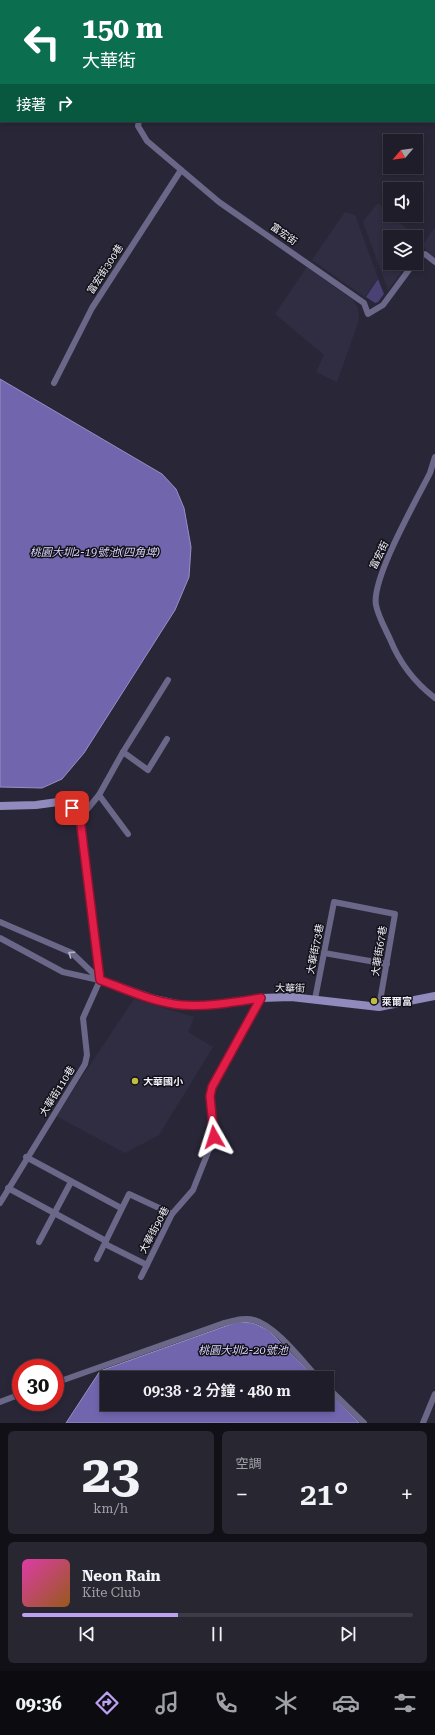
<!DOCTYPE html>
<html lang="zh-TW">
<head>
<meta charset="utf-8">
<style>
	body { margin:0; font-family:"Roboto Serif","Noto Sans TC",serif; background:#272631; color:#f1f3f6; height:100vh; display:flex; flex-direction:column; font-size:15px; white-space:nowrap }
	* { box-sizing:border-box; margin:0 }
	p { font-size:13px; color:#a1a2a8 }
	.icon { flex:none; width:22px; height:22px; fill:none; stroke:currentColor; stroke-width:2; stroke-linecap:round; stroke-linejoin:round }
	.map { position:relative; height:1423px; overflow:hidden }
	.drawer { display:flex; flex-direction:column; gap:8px; padding:8px; background:#111017; flex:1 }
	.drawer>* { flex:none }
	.hud { position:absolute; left:0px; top:0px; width:435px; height:122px; box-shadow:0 2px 6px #0003,0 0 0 1px #3c3b46; background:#0b6e4f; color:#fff; overflow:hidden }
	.needle { width:26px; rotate:241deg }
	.tools { position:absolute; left:383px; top:134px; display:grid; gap:8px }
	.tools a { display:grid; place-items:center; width:40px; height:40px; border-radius:0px; background:#1f1d29; box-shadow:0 2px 6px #0003,0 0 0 1px #3c3b46; font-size:20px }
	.speed { position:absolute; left:12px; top:1359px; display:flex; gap:8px; font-size:20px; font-weight:700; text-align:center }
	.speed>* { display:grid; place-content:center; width:52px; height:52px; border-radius:50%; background:#1f1d29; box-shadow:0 2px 6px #0003,0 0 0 1px #3c3b46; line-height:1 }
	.speed .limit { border:6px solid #d22; background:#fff; color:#111 }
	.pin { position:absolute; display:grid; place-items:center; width:34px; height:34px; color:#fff; margin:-17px; border-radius:8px; box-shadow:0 2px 6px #0006 }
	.me { position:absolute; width:44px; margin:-22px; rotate:354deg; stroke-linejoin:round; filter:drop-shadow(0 0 3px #0008) }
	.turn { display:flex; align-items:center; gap:14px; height:84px; padding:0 16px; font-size:18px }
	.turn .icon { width:52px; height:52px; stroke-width:2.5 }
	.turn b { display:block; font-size:28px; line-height:34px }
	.then { display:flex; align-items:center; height:38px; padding:0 16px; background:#0003; gap:8px; font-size:15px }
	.big { font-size:30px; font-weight:600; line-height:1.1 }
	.drawer .card { flex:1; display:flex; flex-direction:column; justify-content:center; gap:6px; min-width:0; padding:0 14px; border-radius:6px; background:#272631 }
	.drawer .dial { align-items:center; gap:0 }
	.dial b { font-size:52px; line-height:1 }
	.song { display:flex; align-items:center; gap:12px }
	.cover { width:48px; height:48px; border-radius:6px; background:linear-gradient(135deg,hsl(320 70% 55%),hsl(30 70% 35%)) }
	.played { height:4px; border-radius:2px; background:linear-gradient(90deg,#bca0f2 40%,#3c3b46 40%) }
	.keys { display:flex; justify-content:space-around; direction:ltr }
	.heat { display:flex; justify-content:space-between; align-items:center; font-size:22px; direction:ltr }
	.drawer .tiles { flex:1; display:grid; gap:8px; grid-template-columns:1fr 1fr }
	.card:last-child { grid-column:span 2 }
	.trip { position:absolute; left:100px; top:1371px; width:234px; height:40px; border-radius:0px; background:#1f1d29; box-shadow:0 2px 6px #0003,0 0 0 1px #3c3b46; font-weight:600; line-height:40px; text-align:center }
	.tab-bar { display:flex; height:64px; justify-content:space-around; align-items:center; background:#0c0c10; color:#a1a2a8 }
	.tab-bar .icon { width:28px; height:28px }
	.tab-bar .active { color:#bca0f2 }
	.tab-bar b { font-size:18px; color:#f1f3f6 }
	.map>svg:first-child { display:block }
	.built { fill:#302d43 }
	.green { fill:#4a4274 }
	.water { fill:#7165ae; stroke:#988fc6 }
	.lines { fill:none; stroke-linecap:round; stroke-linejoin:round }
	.stream { stroke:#988fc6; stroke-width:2 }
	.street { stroke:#6b6788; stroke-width:6 }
	.secondary { stroke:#908abd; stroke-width:8 }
	.oneway { stroke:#b6b3c8 }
	.route-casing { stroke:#92132f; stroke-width:10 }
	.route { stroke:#e11d48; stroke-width:7 }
	.poi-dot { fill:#bebf42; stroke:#121118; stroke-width:1.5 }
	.labels { text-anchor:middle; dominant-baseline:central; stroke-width:3; stroke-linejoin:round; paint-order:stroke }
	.street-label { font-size:10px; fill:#f3f2fd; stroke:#121118 }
	.poi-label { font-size:10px; font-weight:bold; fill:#f3f2fd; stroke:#121118; text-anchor:start }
	.water-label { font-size:11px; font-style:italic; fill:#d7d3fc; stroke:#121118 }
</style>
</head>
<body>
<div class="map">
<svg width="435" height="1423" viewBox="0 0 435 1423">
	<rect width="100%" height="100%" fill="#292737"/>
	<g class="built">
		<polygon points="378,203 416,237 390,237 390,263 408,263 388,290 363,222"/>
		<polygon points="345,212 355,215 378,278 365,297 312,260"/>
		<polygon points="435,227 435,258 422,246"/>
		<polygon points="307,267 353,300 358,308 359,320 337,382 316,372 324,355 275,314"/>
		<polygon points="134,999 194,1017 188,1032 213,1047 159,1135 125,1153 56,1116"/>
	</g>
	<polygon class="green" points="378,279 384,294 378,302 375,303 366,297"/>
	<g class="water">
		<polygon points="288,0 435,0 435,104 434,1"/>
		<polygon points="0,379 162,474 176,489 184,508 191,547 189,577 175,610 84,753 62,779 42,788 0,787"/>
		<polygon points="237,1322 253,1323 268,1330 315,1378 107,1378 107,1404 327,1404 327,1390 359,1423 66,1423 100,1371"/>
	</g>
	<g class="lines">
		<g class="stream">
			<polyline points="33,1 33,0"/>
			<polyline points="115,1 116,0"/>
			<polyline points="0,103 1,102"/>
		</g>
		<g class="street">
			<polyline points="110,1 111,0"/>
			<polyline points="199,1 199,0"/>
			<polyline points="0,97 1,96"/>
			<polyline points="139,121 138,126 147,141 219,202 364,303 368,314 383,305 414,263"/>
			<polyline points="416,260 419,256 425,254 435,262"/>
			<polyline points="54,383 92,308 181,170"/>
			<path d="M435 457 430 473C417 499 371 579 376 605 378 616 385 628 390 639 400 664 414 682 435 698"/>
			<polyline points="123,752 148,770 167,739"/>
			<polyline points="99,795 128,834"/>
			<polyline points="80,818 99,795 123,752 168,680"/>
			<polyline points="0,922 72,953 100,980"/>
			<polyline points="0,938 63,972 99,980"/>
			<polyline points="324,953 387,964"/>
			<polyline points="315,999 334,902 395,914 379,1007"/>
			<polyline points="26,1157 121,1208"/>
			<polyline points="8,1188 106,1241"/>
			<polyline points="0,1203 85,1064 87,1055 83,1018 100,980"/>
			<polyline points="39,1242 71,1182"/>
			<polyline points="105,1244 147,1265"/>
			<polyline points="97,1259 129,1194 172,1214"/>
			<polyline points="141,1277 172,1214 193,1190 214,1137 210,1096 212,1087 261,998"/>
			<path d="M55 1383 224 1323C233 1321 245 1317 254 1320 276 1326 303 1362 318 1378"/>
			<polyline points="327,1387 364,1423"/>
			<polyline points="0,1402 21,1394"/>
			<polyline points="423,1423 435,1394"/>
		</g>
		<polyline class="secondary" points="0,806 36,805 58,802 72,808 80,818 100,980 154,999 181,1005 210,1005 261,998 291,997 379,1007 435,996"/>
	</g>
	<defs><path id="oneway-chevron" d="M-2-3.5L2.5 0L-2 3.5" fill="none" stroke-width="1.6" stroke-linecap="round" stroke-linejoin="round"/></defs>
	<use class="oneway" href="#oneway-chevron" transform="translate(71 954) rotate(-146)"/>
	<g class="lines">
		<defs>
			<path id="route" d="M72 808 80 818 100 980C126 989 154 1003 182 1005 208 1007 235 1002 261 998L212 1087 210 1096 214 1137"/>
		</defs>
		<use href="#route" class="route-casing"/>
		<use href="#route" class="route"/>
	</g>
	<g class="poi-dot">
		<circle cx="374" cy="1001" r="4"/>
		<circle cx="135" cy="1081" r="4"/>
	</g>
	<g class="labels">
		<g class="street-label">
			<text transform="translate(284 234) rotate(35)">富宏街</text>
			<text transform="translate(105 269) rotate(-57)">富宏街300巷</text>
			<text transform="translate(379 555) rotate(-64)">富宏街</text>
			<text transform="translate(315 949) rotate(-79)">大華街73巷</text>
			<text transform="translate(379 951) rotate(-81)">大華街67巷</text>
			<text transform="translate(290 988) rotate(1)">大華街</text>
			<text transform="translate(57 1091) rotate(-58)">大華街110巷</text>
			<text transform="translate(154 1230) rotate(-62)">大華街90巷</text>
		</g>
		<g class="poi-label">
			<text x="382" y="1001">萊爾富</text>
			<text x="143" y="1081">大華國小</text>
		</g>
		<g class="water-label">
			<text x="95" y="552">桃園大圳2-19號池(四角埤)</text>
			<text x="243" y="1350">桃園大圳2-20號池</text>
		</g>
	</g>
</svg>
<div class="tools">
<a><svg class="needle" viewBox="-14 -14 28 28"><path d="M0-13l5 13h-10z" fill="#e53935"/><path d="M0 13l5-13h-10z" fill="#a1a2a8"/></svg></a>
<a><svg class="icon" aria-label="sound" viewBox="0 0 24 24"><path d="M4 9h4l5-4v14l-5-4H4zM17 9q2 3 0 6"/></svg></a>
<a><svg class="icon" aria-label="layers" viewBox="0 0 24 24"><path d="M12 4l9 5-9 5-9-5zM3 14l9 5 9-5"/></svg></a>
</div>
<div class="speed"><div class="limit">30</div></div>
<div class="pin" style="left:72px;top:808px;background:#d93025"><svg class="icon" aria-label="arrive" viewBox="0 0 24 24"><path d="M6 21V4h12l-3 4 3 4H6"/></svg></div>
<svg class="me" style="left:214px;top:1137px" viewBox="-20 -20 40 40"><path d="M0-17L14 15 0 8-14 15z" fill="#e11d48" stroke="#fff" stroke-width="4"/></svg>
<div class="trip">09:38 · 2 分鐘 · 480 m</div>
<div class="hud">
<div class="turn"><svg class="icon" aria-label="left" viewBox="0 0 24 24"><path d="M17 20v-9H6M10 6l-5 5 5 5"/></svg><div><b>150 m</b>大華街</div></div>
<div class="then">接著<svg class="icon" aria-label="right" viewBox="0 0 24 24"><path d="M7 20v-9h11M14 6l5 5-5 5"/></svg></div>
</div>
</div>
<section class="drawer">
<div class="tiles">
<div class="card dial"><b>23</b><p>km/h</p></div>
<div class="card"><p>空調</p>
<div class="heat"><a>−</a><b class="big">21°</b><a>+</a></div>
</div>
<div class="card">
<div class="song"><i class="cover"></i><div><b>Neon Rain</b><p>Kite Club</p></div></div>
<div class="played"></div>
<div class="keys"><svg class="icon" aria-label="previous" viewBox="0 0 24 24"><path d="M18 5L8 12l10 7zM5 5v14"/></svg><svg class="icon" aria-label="pause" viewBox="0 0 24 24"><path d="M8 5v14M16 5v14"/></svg><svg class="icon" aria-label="next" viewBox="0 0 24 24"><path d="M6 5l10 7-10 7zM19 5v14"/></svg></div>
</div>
</div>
</section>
<nav class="tab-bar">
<b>09:36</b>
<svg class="icon active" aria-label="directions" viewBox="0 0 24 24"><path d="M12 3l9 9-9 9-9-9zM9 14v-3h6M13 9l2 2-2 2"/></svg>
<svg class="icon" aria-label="music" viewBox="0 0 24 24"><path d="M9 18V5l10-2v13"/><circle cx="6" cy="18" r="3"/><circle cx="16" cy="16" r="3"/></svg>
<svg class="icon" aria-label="phone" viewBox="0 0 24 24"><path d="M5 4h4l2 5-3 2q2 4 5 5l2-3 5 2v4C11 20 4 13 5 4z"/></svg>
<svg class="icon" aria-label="climate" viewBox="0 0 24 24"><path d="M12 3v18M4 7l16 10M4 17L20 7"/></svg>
<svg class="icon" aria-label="car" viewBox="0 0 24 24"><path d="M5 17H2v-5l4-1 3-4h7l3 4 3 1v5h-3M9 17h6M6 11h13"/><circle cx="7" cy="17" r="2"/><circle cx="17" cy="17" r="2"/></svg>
<svg class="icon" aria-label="filters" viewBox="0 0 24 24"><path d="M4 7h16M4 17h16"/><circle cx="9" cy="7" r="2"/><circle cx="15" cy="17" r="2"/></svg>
</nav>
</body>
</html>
